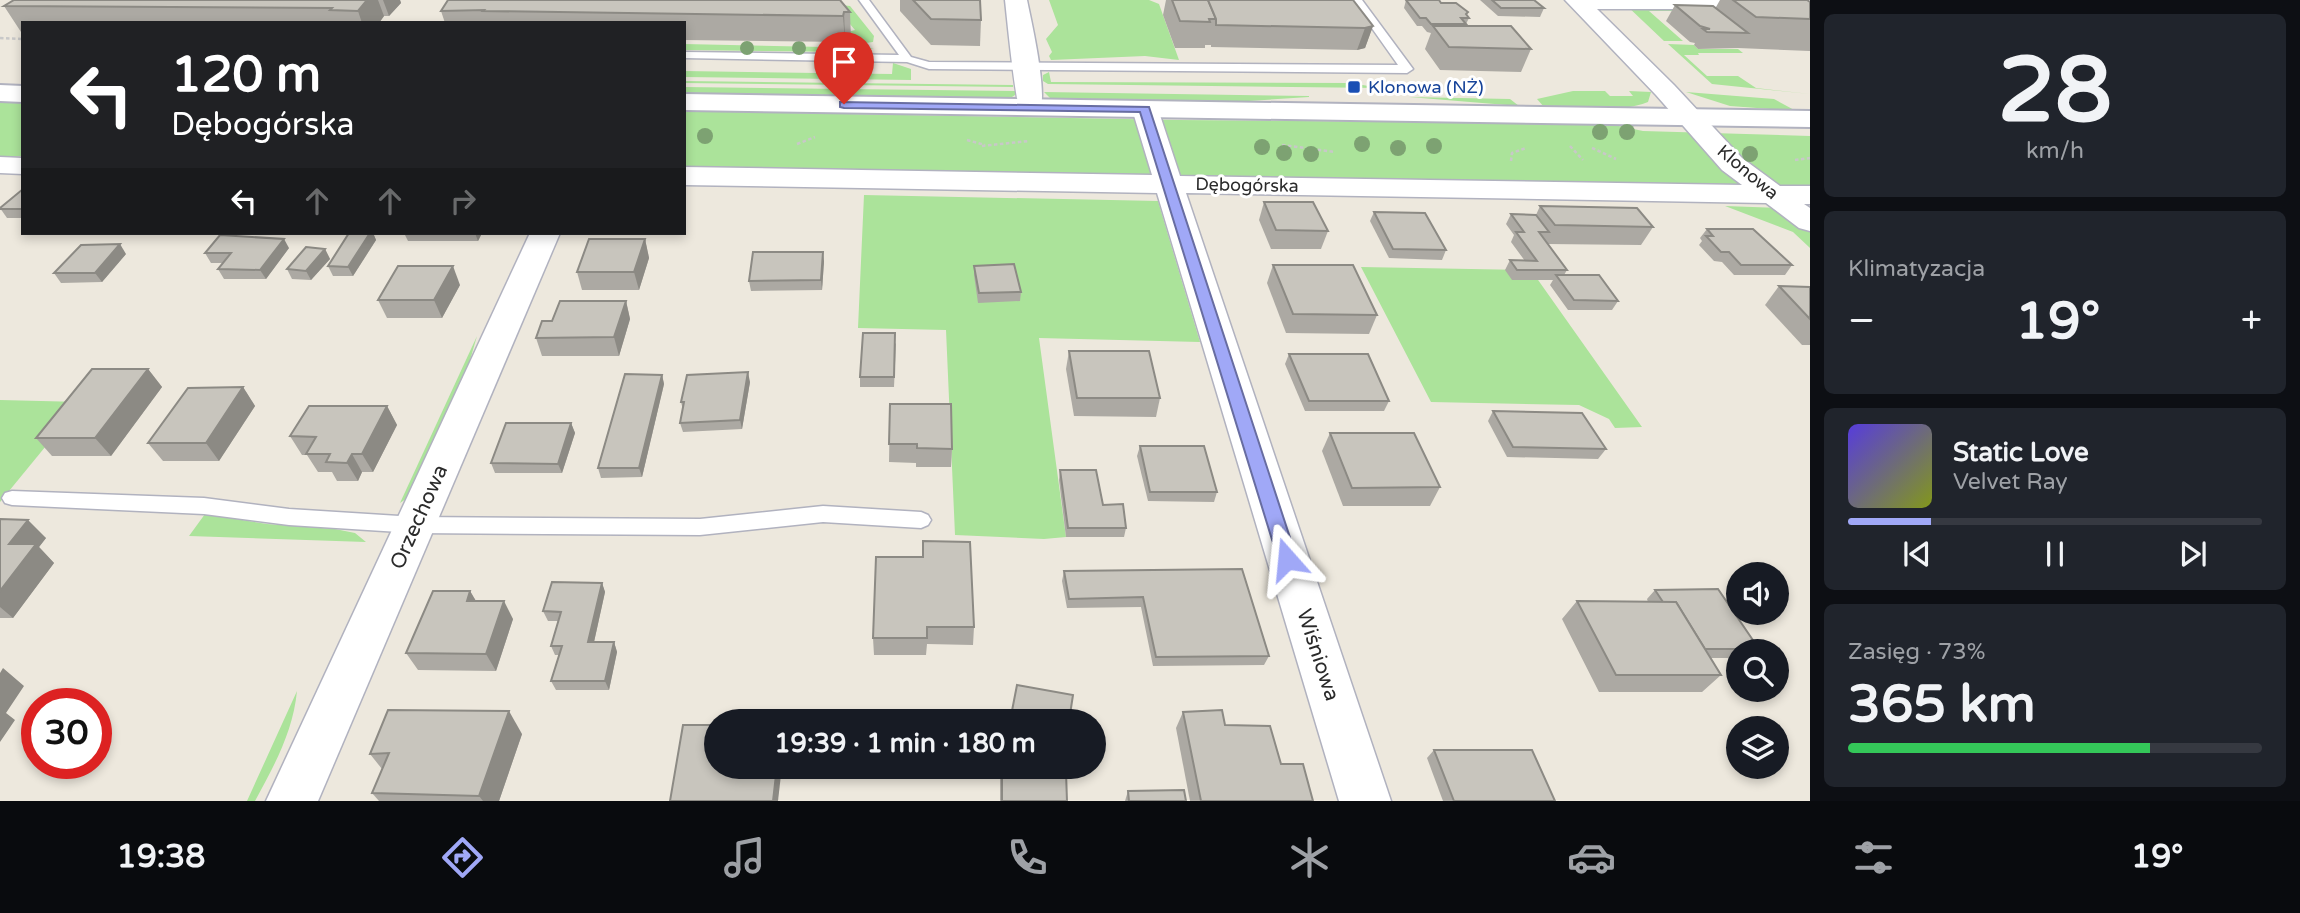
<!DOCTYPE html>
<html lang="pl">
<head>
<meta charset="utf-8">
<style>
	body { margin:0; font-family:"Varela Round",sans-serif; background:#20242c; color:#f1f3f6; height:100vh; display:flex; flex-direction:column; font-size:26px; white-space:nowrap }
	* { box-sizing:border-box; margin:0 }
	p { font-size:23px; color:#9ea1a6 }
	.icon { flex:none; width:38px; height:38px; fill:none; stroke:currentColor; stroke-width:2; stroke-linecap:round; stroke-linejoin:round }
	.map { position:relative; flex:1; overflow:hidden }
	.side { display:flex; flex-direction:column; gap:14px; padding:14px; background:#0d0f14; width:490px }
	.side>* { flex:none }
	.banner { position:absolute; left:21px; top:21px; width:665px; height:214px; border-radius:0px; box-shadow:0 4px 10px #0003; background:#202124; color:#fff; overflow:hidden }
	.controls { position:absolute; left:1726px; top:562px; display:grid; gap:14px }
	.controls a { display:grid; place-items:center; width:63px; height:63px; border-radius:50%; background:#171b24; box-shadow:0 4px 10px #0003; font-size:35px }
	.speed { position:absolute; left:21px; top:688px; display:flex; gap:14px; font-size:35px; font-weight:700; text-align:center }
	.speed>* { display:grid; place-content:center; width:91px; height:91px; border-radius:50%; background:#171b24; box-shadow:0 4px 10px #0003; line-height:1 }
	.speed .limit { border:10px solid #d22; background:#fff; color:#111 }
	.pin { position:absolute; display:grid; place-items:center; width:60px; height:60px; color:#fff; margin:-72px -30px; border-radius:50% 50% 50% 0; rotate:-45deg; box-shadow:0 0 7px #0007 }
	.pin .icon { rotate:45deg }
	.me { position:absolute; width:77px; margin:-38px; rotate:342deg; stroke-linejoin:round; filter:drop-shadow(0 0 5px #0008) }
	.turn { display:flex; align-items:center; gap:24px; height:147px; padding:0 35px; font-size:32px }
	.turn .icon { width:91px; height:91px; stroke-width:2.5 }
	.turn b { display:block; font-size:49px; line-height:60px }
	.lanes { display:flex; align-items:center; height:66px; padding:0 35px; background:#0003; justify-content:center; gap:35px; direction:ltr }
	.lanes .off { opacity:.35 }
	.big { font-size:52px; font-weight:700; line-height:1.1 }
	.side .tile { flex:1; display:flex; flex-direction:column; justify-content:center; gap:10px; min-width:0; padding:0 24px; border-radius:10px; background:#20242c }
	.side .dial { align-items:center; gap:0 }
	.dial b { font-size:91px; line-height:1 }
	.song { display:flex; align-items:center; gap:21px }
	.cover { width:84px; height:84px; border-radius:10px; background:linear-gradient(135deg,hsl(250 70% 55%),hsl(70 70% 35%)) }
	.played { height:7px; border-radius:4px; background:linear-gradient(90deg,#a0a8f7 20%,#363941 20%) }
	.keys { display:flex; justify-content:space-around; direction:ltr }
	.heat { display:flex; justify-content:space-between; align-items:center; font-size:38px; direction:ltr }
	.charge { height:10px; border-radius:5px; background:linear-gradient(90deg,#34c759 73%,#363941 0) }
	.trip { position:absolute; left:704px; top:709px; width:402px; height:70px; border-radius:35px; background:#171b24; box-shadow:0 4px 10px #0003; font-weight:700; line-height:70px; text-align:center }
	.tab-bar { display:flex; height:112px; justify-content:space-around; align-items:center; background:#090b0e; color:#9ea1a6 }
	.tab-bar .icon { width:49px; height:49px }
	.tab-bar .current { color:#a0a8f7 }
	.tab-bar b { font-size:32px; color:#f1f3f6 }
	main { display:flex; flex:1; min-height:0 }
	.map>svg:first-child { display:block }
	.green { fill:#abe39a }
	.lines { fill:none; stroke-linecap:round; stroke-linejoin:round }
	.service-casing { stroke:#b1b2bf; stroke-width:3 }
	.minor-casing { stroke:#b1b2bf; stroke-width:3 }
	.secondary-casing { stroke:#b1b2bf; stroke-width:4 }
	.path { stroke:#c8c8c8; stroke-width:2.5; stroke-dasharray:3.5 2.5; stroke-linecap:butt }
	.service { fill:#fff; fill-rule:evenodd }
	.minor { fill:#fff; fill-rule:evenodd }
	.secondary { fill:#fff; fill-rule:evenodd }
	.tree { fill:#7da272 }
	.wall { fill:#aca9a3 }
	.shaded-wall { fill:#8c8a84 }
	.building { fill:#c8c5bd; stroke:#8c8a84; stroke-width:2 }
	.route { fill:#a0a8f7; stroke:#686da1; stroke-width:2 }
	.transit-dot { fill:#1a4fb4; stroke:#fff; stroke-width:2.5 }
	.labels { text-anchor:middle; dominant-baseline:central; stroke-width:6; stroke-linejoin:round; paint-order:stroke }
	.far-transit-label { font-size:18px; fill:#164399; stroke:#fff; text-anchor:start }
	.far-street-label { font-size:18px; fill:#2b2b2b; stroke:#fff }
	.street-label { font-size:21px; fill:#2b2b2b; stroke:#fff }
</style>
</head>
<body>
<main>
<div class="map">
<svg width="1810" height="801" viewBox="0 0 1810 801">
	<rect width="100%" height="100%" fill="#ede8dd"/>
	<g class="green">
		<polygon points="1049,0 1149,0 1159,4 1179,60 1145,56 1051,60 1049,56 1052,52 1046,39 1058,25"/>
		<polygon points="833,4 850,6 874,36 873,42 858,44 848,32 855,30"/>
		<polygon points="1625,4 1693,11 1649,11 1683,41 1664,41"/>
		<polygon points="684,44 874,48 854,52 684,50"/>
		<polygon points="1668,44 1694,45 1698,49 1738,49 1743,53 1698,53 1699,55 1684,55 1707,76 1738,76 1756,88 1810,94 1712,84"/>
		<polygon points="893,63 911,69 911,80 684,77 684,71 892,74"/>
		<polygon points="1049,72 1051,82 1351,83 1380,88 1048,84 1043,81 1043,75"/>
		<polygon points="684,81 1013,85 1013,87 684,83"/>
		<polygon points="684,87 1015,91 1015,95 1009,99 684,94"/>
		<path d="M1573 91H1605L1610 96H1633L1629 91 1651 92 1648 102C1618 114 1576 108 1544 107L1537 99Z"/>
		<polygon points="1044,92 1309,96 1309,97 1234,102 1052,100"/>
		<polygon points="1686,92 1774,99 1796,111 1730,106"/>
		<polygon points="1409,97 1510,99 1519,106"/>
		<polygon points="0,101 23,101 23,156 0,157"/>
		<polygon points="684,111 1178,120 1530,123 1614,125 1643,131 1810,136 1810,189 684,169"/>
		<polygon points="864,195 1158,201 1200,342 1039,338 1066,537 1044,539 955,535 946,330 858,328"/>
		<polygon points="1725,206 1780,208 1810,232 1810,248 1793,232"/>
		<polygon points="1361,267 1531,270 1642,427 1615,428 1609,419 1579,405 1431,402"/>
		<polygon points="477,336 466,374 413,494 400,503"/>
		<polygon points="0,400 82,402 0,502"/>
		<polygon points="205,514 267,524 335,529 355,533 366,542 189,536"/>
		<path d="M297 691C293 732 274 766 255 801H247Z"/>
	</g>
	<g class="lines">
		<defs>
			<g id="service">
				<polygon points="859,0 869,0 911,57 929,62 1398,65 1352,0 1362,0 1413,69 1407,73 929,69 907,62 684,58 684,52 899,55"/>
				<polygon points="12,491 204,498 289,509 415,517 700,519 823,506 921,512 928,515 931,520 928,525 921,528 823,522 700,535 415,533 289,525 204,514 12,505 5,503 2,498 5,493"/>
			</g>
			<g id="minor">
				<path d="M1005 0H1027C1031 20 1049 97 1039 112L1030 114 1021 112C1015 104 1007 17 1005 0Z"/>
				<polygon points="1565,0 1810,0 1810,9 1597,9 1674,85 1742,158 1780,186 1810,186 1810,204 1804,204 1810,208 1810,231 1799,228 1766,203 1186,193 1391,801 1339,801 1157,193 684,185 684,167 1152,175 1132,109 1136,103 1145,101 1154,103 1158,109 1180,176 1742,185 1722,170 1656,95"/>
				<polygon points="0,157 23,158 23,174 0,173"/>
				<polygon points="530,233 560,233 318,801 266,801"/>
			</g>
			<g id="secondary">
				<polygon points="0,85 23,86 23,102 0,101"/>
				<polygon points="684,94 1810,111 1810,127 684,110"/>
			</g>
		</defs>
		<use href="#service" class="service-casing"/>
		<use href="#minor" class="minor-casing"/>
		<use href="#secondary" class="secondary-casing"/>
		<g class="path">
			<polyline points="0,38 23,39"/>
			<polyline points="967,140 985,145"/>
			<polyline points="797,144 815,137"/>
			<polyline points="1282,145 1335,152"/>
			<polyline points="982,146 1029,141"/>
			<polyline points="1570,146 1583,160"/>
			<polyline points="1592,148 1616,159"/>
			<polyline points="1795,160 1810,158"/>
			<polyline points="1511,161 1512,153 1526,148"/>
		</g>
		<use href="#service" class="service"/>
		<use href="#minor" class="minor"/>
		<use href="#secondary" class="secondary"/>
	</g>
	<g class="tree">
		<circle cx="747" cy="48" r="7"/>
		<circle cx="799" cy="48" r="7"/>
		<circle cx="837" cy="50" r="7"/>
		<circle cx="1600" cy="132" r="8"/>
		<circle cx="1627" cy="132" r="8"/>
		<circle cx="705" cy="136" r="8"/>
		<circle cx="1362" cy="144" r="8"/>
		<circle cx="1434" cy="146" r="8"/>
		<circle cx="1262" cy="147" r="8"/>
		<circle cx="1398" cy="148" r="8"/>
		<circle cx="1284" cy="153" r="8"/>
		<circle cx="1311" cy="154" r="8"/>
		<circle cx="1750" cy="154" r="8"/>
	</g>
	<g class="wall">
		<polygon points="14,0 400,0 401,3 389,16 384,16 379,23 23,23 23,32 21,32 4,6"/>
		<polygon points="448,0 850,12 851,38 845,38 845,42 684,40 684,23 445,23 441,11"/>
		<polygon points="900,0 980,0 981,20 980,46 931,45 900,11"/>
		<polygon points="1166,0 1353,0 1373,26 1365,48 1357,50 1211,47 1211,45 1205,45 1205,48 1175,48 1163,15"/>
		<polygon points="1406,0 1441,3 1467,16 1469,18 1465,26 1531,49 1521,72 1440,70 1425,49 1431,33 1427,32 1422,26 1417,26 1404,8"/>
		<polygon points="1480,0 1534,0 1544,8 1540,17 1498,16"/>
		<polygon points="1720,0 1807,0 1810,2 1810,51 1738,48 1698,49 1694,45 1695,43 1690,42 1666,21 1675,5 1716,7"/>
		<polygon points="23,189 23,218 7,218 0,208"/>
		<polygon points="1264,202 1328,231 1321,249 1271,249 1259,220"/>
		<polygon points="1540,206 1653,227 1641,245 1547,244 1567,270 1564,275 1618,301 1612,310 1568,310 1550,285 1553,280 1512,280 1505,270 1510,260 1525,261 1511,242 1514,235 1506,224 1511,214 1536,215"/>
		<polygon points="1374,212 1446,250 1442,260 1389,258 1370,221"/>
		<polygon points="1707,229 1792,265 1785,275 1734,275 1722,262 1714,261 1699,245 1702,241 1700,238"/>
		<polygon points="349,233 373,233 376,240 353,276 333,276 328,266"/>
		<polygon points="404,233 482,233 478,241 408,241"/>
		<polygon points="645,239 649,258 639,290 582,290 577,272"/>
		<polygon points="289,248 266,279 224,279 218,269 223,263 211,263 205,253"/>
		<polygon points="325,249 330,259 311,280 292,279 287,269"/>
		<polygon points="126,254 102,282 61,283 54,273"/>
		<polygon points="824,261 822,290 751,291 749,281"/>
		<polygon points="1273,265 1377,315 1369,334 1286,333 1267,283"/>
		<polygon points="974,266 1021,292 1020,301 978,303 974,275"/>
		<polygon points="460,285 442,318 387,318 378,300"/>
		<polygon points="1779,286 1810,287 1810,345 1802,345 1765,305"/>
		<polygon points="626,301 630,319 619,356 542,356 536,338 552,321"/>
		<polygon points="896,343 894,387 860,387 860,377"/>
		<polygon points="1069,351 1160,398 1156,417 1074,416 1066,369"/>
		<polygon points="1289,354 1389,401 1384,411 1305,411 1285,364"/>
		<polygon points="148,369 162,387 111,456 52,456 36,438"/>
		<polygon points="662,375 664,384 642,477 601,478 598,468"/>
		<polygon points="750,382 742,429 683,432 680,423 683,410 681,402"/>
		<polygon points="243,387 255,406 219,461 163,461 148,443"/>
		<polygon points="890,404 952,449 951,467 916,467 916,463 889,462"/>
		<polygon points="387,406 397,425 373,472 362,472 358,481 337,481 332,472 318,472 307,455 302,455 290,436"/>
		<polygon points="1493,411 1606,449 1598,459 1507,457 1488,421"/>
		<polygon points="571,423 575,433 562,473 495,473 491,463"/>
		<polygon points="1330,433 1440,487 1430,506 1343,506 1322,451"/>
		<polygon points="1140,446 1217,492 1214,502 1148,501 1137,456"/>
		<polygon points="1060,470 1103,505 1126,528 1124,537 1066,537 1059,480"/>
		<polygon points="0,519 46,538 39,547 54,563 13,618 0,618"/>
		<polygon points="876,557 974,627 973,645 927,644 926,655 874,655 873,638"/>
		<polygon points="1242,569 1269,656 1264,665 1153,666 1141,607 1067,608 1062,581 1064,571"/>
		<polygon points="602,583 605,592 594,642 614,642 617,652 609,690 556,690 551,681 559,655 555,655 551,646 558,621 548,621 543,611"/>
		<polygon points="1655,590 1759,649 1757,651 1738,651 1738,658 1711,658 1721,675 1702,692 1599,692 1562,619 1577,601 1648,602 1647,599"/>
		<polygon points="470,591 476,601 513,619 496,671 418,670 406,653"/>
		<polygon points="1183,712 1225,725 1281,764 1313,801 1190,801 1176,728"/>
		<polygon points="522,734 499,801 379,801 372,793 382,769 370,754"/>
		<polygon points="1434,750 1555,801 1443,801 1427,758"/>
		<polygon points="1002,766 1062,766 1062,770 1067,801 1000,801 1000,777"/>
		<polygon points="1128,791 1186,801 1125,801"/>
	</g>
	<g class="shaded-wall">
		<polygon points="367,0 378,0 384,16 379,23 362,23 358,11"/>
		<polygon points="383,0 400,0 401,3 389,16"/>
		<polygon points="844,12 845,38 845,42 843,16"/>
		<polygon points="1373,26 1365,48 1357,50 1365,28"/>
		<polygon points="370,233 373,233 376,240 353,276 348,267"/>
		<polygon points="475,233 482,233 478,241"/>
		<polygon points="284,239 289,248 266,279 260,270"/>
		<polygon points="645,239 649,258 639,290 634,272"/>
		<polygon points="120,244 126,254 102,282 95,273"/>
		<polygon points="325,249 330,259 311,280 306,271"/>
		<polygon points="823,252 824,261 822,290 821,280"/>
		<polygon points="453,266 460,285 442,318 434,300"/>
		<polygon points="626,301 630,319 619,356 614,337"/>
		<polygon points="148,369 162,387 111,456 95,438"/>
		<polygon points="748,372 750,382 742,429 740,420"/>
		<polygon points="662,375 664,384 642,477 639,468"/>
		<polygon points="243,387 255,406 219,461 206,443"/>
		<polygon points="387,406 397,425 373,472 362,454"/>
		<polygon points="571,423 575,433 562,473 558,464"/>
		<polygon points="352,454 362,472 358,481 347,463"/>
		<polygon points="28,520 46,538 39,547 54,563 13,618 0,607 0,591 9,544"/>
		<polygon points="602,583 605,592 592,651 588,642"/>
		<polygon points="470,591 480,608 467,601"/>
		<polygon points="504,601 513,619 496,671 486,654"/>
		<polygon points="614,642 617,652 609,690 605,681"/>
		<polygon points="3,668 24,686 6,713 15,720 0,742 0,673"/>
		<polygon points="509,711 522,734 499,801 483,801 479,796"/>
		<polygon points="777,766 782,766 778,801 773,801"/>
	</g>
	<g class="building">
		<polygon points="14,0 367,0 358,11 330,10 332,8 4,6"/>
		<polygon points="448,0 840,0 850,12 844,12 843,16 483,11 484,10 441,11"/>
		<polygon points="913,0 980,0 981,20 931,19"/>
		<polygon points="1172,0 1208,0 1216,19 1209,19 1210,22 1180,21"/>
		<polygon points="1208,0 1353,0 1373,26 1365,28 1216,25 1216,19"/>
		<polygon points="1406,0 1439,0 1441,3 1456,3 1468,12 1466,14 1469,18 1461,18 1466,24 1431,24 1426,18 1420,18"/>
		<polygon points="1492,0 1534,0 1544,8 1501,8"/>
		<polygon points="1733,0 1807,0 1810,2 1810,19 1756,17"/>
		<polygon points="1675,5 1713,6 1748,33 1707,32 1703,29 1710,29 1700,26"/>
		<polygon points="1433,26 1511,26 1531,49 1449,47"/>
		<polygon points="23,189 23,209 0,209 0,208"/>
		<polygon points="1264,202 1313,202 1328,231 1276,230"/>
		<polygon points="1540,206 1637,208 1653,227 1555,225"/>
		<polygon points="1374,212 1425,213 1446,250 1393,249"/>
		<polygon points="1511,214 1536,215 1549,232 1539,232 1567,270 1517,270 1510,260 1537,261 1516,232 1524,232"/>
		<polygon points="1707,229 1753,229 1792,265 1741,265 1729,252 1721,252 1706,236 1713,236"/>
		<polygon points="349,233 370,233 348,267 328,266"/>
		<polygon points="220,235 284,239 260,270 218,269 231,253 205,253"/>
		<polygon points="589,239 645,239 634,272 577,272"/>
		<polygon points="120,244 95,273 54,273 81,245"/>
		<polygon points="306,247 325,249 306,271 287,269"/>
		<polygon points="753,252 823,252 821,280 749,281"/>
		<polygon points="1014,264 1021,292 979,293 974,266"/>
		<polygon points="1273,265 1353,265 1377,315 1293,314"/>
		<polygon points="398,266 453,266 434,300 378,300"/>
		<polygon points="1556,275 1599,275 1618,301 1574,300"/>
		<polygon points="1779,286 1810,287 1810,319"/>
		<polygon points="560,301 626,301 614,337 536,338 542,321 552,321"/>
		<polygon points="863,333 895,333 894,377 860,377"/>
		<polygon points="1069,351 1149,351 1160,398 1077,398"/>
		<polygon points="1289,354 1368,354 1389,401 1309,401"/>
		<polygon points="92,369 148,369 95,438 36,438"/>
		<polygon points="748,372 740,420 680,423 684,402 681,402 687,375"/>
		<polygon points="625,374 662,375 639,468 598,468"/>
		<polygon points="243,387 206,443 148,443 188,388"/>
		<polygon points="890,404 951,404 952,449 917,448 917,444 889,444"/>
		<polygon points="309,406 387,406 362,454 352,454 347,463 326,462 330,454 306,454 316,437 290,436"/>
		<polygon points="1493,411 1582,413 1606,449 1513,447"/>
		<polygon points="506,423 571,423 558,464 491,463"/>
		<polygon points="1330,433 1414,433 1440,487 1352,488"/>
		<polygon points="1140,446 1204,446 1217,492 1150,492"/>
		<polygon points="1060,470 1096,470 1103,505 1123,504 1126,528 1068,528"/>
		<polygon points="0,519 28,520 9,544 36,544 0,591"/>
		<polygon points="923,541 970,542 974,627 927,627 927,638 873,638 876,557 923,557"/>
		<polygon points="1242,569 1269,656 1156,657 1143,597 1069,599 1064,571"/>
		<polygon points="552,582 602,583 588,642 614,642 605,681 551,681 562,646 551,646 561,612 543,611"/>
		<polygon points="1718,589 1759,649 1705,649 1676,602 1663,602 1655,590"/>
		<polygon points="433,591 470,591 467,601 504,601 486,654 406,653"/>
		<polygon points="1577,601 1676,602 1721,675 1616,675"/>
		<polygon points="1017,685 1073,695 1069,721 1010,721"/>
		<polygon points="388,710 509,711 479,796 372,793 389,753 370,754"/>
		<polygon points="1222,710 1225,725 1270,726 1281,764 1303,764 1313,801 1201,801 1183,712"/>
		<polygon points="683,725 716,725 716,766 777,766 773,801 670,801"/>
		<polygon points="1434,750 1532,750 1555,801 1454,801"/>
		<polygon points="1002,766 1062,766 1062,770 1066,772 1067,801 1002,801"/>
		<polygon points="1184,790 1186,801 1129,801 1128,791"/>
	</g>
	<polygon class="route" points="840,102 1149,107 1297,559 1294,564 1287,566 1281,564 1278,559 1140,112 844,108 840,107"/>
	<rect class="transit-dot" x="1347" y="80" width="14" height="14" rx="3.5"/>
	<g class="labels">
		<g class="far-transit-label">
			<text x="1368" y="87">Klonowa (NŻ)</text>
		</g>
		<g class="far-street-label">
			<text transform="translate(1748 172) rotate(40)">Klonowa</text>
			<text transform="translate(1247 185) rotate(1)">Dębogórska</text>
		</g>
		<g class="street-label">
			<text transform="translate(419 517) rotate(-66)">Orzechowa</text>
			<text transform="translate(1318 655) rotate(72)">Wiśniowa</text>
		</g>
	</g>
</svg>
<div class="controls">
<a><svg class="icon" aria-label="sound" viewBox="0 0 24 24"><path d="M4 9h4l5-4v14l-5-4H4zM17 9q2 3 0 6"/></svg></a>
<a><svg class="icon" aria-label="search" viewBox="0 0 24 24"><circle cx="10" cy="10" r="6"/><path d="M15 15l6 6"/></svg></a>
<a><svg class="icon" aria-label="layers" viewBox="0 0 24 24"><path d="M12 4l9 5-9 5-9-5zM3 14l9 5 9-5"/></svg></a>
</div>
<div class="speed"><div class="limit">30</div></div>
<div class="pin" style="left:844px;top:104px;background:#d93025"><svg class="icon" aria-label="arrive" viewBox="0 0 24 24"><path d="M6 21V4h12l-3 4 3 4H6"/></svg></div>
<svg class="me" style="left:1287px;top:559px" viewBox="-20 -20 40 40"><path d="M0-17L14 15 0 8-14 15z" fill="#a0a8f7" stroke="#fff" stroke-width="4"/></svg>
<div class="trip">19:39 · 1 min · 180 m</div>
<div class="banner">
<div class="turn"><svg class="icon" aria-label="left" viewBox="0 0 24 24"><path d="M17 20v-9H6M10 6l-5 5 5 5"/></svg><div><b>120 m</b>Dębogórska</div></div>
<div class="lanes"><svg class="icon" aria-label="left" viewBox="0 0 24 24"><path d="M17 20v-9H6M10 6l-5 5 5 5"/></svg><svg class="icon off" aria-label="ahead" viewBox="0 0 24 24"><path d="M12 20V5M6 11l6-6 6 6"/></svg><svg class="icon off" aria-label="ahead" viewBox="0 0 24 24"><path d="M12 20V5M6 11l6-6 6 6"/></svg><svg class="icon off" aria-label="right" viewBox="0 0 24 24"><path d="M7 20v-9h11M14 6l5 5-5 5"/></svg></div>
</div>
</div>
<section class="side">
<div class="tile dial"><b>28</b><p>km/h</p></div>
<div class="tile"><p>Klimatyzacja</p>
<div class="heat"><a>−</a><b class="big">19°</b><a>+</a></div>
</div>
<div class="tile">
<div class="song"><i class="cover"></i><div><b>Static Love</b><p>Velvet Ray</p></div></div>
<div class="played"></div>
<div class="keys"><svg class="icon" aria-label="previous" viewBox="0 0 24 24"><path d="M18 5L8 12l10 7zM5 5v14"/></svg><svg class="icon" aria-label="pause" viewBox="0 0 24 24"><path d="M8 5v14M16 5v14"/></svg><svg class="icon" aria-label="next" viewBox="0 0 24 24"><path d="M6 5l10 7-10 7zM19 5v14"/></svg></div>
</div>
<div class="tile"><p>Zasięg · 73%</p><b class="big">365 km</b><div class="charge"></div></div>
</section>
</main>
<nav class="tab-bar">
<b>19:38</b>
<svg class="icon current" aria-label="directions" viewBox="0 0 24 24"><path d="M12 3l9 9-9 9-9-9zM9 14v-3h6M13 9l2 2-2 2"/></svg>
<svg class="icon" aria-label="music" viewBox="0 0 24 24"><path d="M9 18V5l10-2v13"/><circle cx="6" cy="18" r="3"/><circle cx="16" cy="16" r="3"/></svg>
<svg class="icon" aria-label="phone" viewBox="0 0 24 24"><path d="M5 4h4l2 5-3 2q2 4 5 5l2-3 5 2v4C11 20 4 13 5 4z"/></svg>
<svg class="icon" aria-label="climate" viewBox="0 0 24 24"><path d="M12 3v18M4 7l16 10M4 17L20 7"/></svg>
<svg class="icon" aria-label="car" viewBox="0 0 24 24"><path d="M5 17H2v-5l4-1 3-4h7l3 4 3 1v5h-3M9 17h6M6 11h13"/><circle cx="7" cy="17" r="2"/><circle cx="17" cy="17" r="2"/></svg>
<svg class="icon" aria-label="filters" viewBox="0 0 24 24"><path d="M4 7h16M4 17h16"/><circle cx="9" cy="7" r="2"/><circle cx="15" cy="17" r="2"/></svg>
<b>19°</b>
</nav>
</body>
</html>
